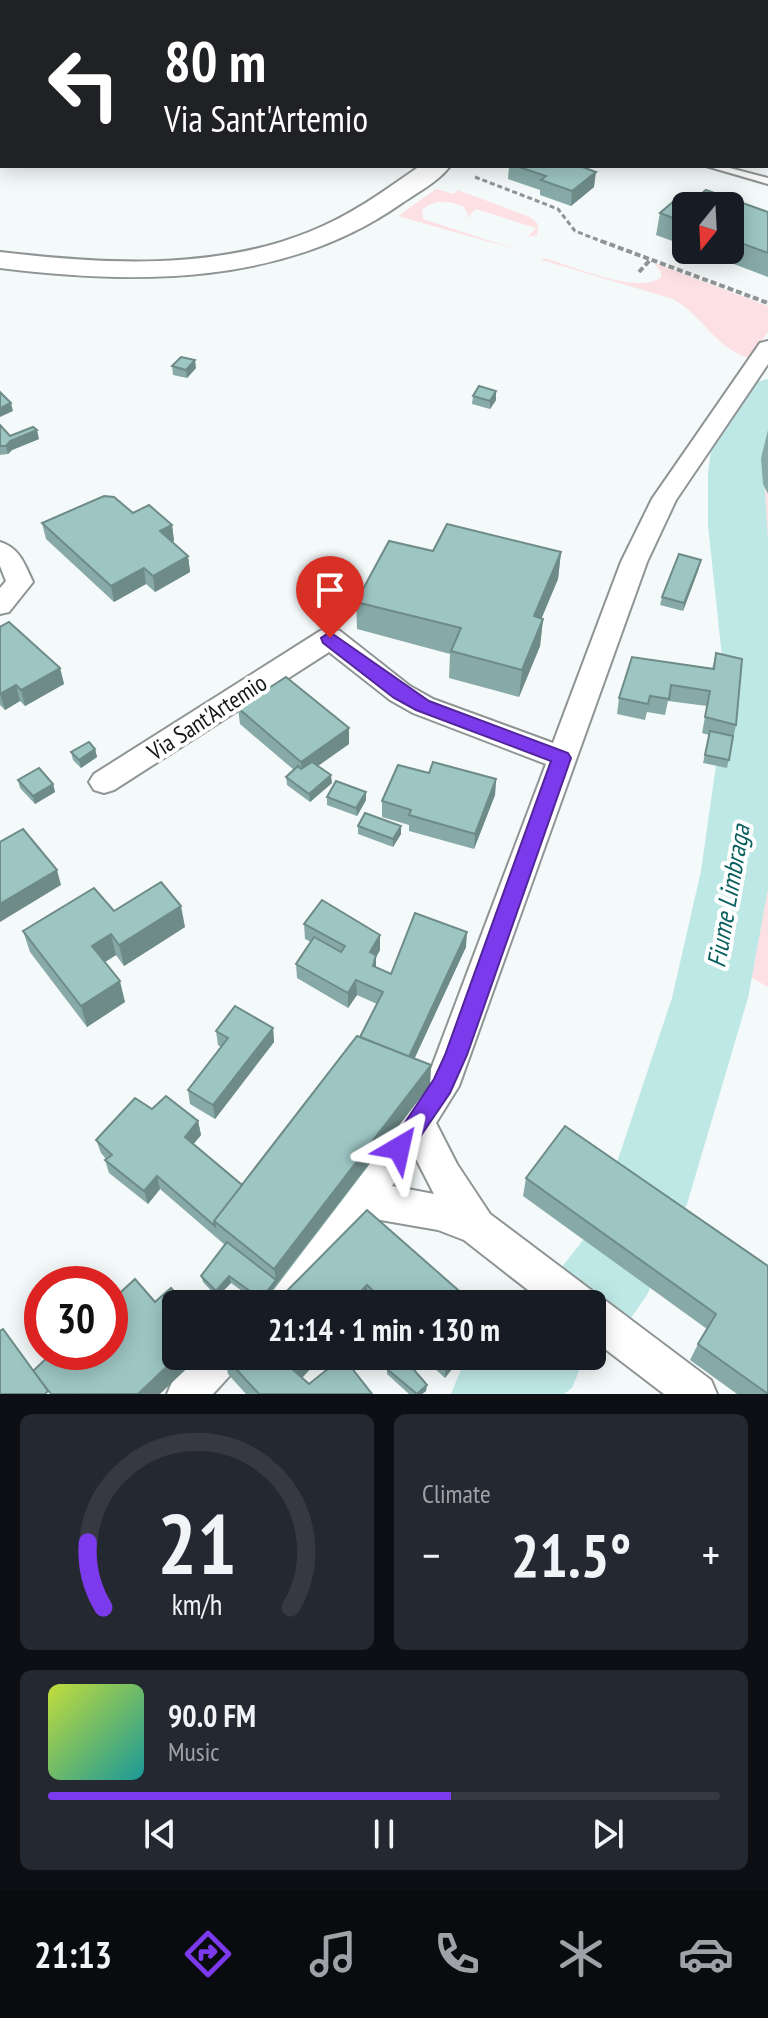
<!DOCTYPE html>
<html lang="en">
<head>
<meta charset="utf-8">
<style>
	body { margin:0; font-family:"PT Sans Narrow",sans-serif; background:#242831; color:#f1f3f6; height:100vh; display:flex; flex-direction:column; font-size:30px; white-space:nowrap }
	* { box-sizing:border-box; margin:0 }
	p { font-size:26px; color:#9ea1a6 }
	.icon { flex:none; width:44px; height:44px; fill:none; stroke:currentColor; stroke-width:2; stroke-linecap:round; stroke-linejoin:round }
	.map { position:relative; height:1394px; overflow:hidden }
	.details { display:flex; flex-direction:column; gap:20px; padding:20px; background:#0d0f14; flex:1 }
	.details>* { flex:none }
	.top-card { position:absolute; left:0px; top:0px; width:768px; height:168px; box-shadow:0 4px 20px #0003; background:#202124; color:#fff; overflow:hidden }
	.needle { width:52px; rotate:198deg }
	.controls { position:absolute; left:672px; top:192px; display:grid; gap:16px }
	.controls a { display:grid; place-items:center; width:72px; height:72px; border-radius:12px; background:#171b24; box-shadow:0 4px 20px #0003; font-size:40px }
	.speed { position:absolute; left:24px; top:1266px; display:flex; gap:16px; font-size:40px; font-weight:700; text-align:center }
	.speed>* { display:grid; place-content:center; width:104px; height:104px; border-radius:50%; background:#171b24; box-shadow:0 4px 20px #0003; line-height:1 }
	.speed .limit { border:12px solid #d22; background:#fff; color:#111 }
	.pin { position:absolute; display:grid; place-items:center; width:68px; height:68px; color:#fff; margin:-82px -34px; border-radius:50% 50% 50% 0; rotate:-45deg; box-shadow:0 0 8px #0007 }
	.pin .icon { rotate:45deg }
	.me { position:absolute; width:88px; margin:-44px; rotate:36deg; stroke-linejoin:round; filter:drop-shadow(0 0 6px #0008) }
	.turn { display:flex; align-items:center; gap:28px; height:168px; padding:0 32px; font-size:36px }
	.turn .icon { width:104px; height:104px; stroke-width:2.5 }
	.turn b { display:block; font-size:56px; line-height:68px }
	.big { font-size:60px; font-weight:700; line-height:1.1 }
	.details .card { flex:1; display:flex; flex-direction:column; justify-content:center; gap:12px; min-width:0; padding:0 28px; border-radius:12px; background:#242831 }
	.details .dial { align-items:center; gap:0 }
	.dial svg { height:208px; overflow:visible; fill:none; stroke:#363941; stroke-width:7; stroke-linecap:round; text-anchor:middle }
	.dial text { fill:#f1f3f6; stroke:none }
	.song { display:flex; align-items:center; gap:24px }
	.cover { width:96px; height:96px; border-radius:12px; background:linear-gradient(135deg,hsl(70 70% 55%),hsl(180 70% 35%)) }
	.played { height:8px; border-radius:4px; background:linear-gradient(90deg,#7c3aed 60%,#363941 60%) }
	.keys { display:flex; justify-content:space-around; direction:ltr }
	.heat { display:flex; justify-content:space-between; align-items:center; font-size:44px; direction:ltr }
	.details .tiles { flex:1; display:grid; gap:20px; grid-template-columns:1fr 1fr }
	.card:last-child { grid-column:span 2 }
	.trip { position:absolute; left:162px; top:1290px; width:444px; height:80px; border-radius:12px; background:#171b24; box-shadow:0 4px 20px #0003; font-weight:700; line-height:80px; text-align:center }
	.dock { display:flex; height:128px; justify-content:space-around; align-items:center; background:#090b0e; color:#9ea1a6 }
	.dock .icon { width:56px; height:56px }
	.dock .current { color:#7c3aed }
	.dock b { font-size:36px; color:#f1f3f6 }
	.map>svg:first-child { display:block }
	.green { fill:#fde0e3 }
	.lines { fill:none; stroke-linecap:round; stroke-linejoin:round }
	.river { fill:#bee8e6; fill-rule:evenodd }
	.lane-casing { stroke:#8f9494; stroke-width:4 }
	.street-casing { stroke:#8f9494; stroke-width:4 }
	.secondary-casing { stroke:#8f9494; stroke-width:4 }
	.path-far1 { stroke:#919494; stroke-width:3; stroke-dasharray:5 3; stroke-linecap:butt }
	.path { stroke:#919494; stroke-width:4; stroke-dasharray:6 3; stroke-linecap:butt }
	.lane { fill:#fff; fill-rule:evenodd }
	.street { fill:#fff; fill-rule:evenodd }
	.secondary { fill:#fff; fill-rule:evenodd }
	.wall { fill:#87aaa8 }
	.shaded-wall { fill:#6e8b88 }
	.building { fill:#9dc6c3; stroke:#6e8b88; stroke-width:2 }
	.route { fill:#7c3aed; stroke:#51269a; stroke-width:2 }
	.labels { text-anchor:middle; dominant-baseline:central; stroke-width:8; stroke-linejoin:round; paint-order:stroke }
	.street-label { font-size:24px; fill:#171919; stroke:#fff }
	.water-label { font-size:26px; font-style:italic; fill:#09605e; stroke:#fff }
</style>
</head>
<body>
<div class="map">
<svg width="768" height="1394" viewBox="0 0 768 1394">
	<rect width="100%" height="100%" fill="#f4f9f9"/>
	<g class="green">
		<path d="M436 189 454 194 458 190 530 217 538 224 537 235 528 237 536 228 476 209 465 219 468 214 464 207C450 200 433 199 422 210L423 219 521 251 398 216Z"/>
		<path d="M544 258C570 265 640 296 661 277V272L654 263 768 306V332L749 358C716 349 702 315 673 299L542 260Z"/>
		<polygon points="768,416 768,700 746,510 746,465 752,437"/>
		<polygon points="768,707 768,987 743,973 759,879"/>
	</g>
	<g class="lines">
		<g class="river">
			<polygon points="768,379 768,444 764,473 768,541 768,889 748,998 687,1204 675,1233 651,1242 660,1265 647,1295 619,1335 592,1346 592,1304 544,1304 557,1273 587,1235 612,1224 603,1204 672,998 701,871 726,695 708,525 708,473 711,451 721,425 749,384"/>
			<polygon points="471,1356 585,1356 572,1388 564,1394 451,1394 464,1362"/>
		</g>
		<defs>
			<g id="lane">
				<polygon points="483,0 491,0 492,2 484,2"/>
				<polygon points="706,166 722,166 768,178 768,184"/>
			</g>
			<g id="street">
				<path d="M768 341V364L676 500 647 562 459 1086 436 1123 457 1164 490 1214 591 1290 593 1296 606 1301 711 1380 717 1394H664L592 1339V1304H546L464 1240 438 1230 369 1218 293 1304H249L254 1290 349 1187 428 1077 546 764 413 713 390 700 329 652 114 790 104 793 94 790 89 782 94 774 320 631 330 628 340 631 410 686 433 699 553 743 621 562 652 499 760 343ZM414 1155 434 1194 392 1186Z"/>
				<path d="M0 542C20 548 25 565 33 582L9 612 0 614V588L6 581 0 566Z"/>
				<polygon points="195,1356 241,1356 235,1370 213,1394 167,1394 173,1380"/>
			</g>
			<g id="secondary">
				<polygon points="707,0 731,0 706,2"/>
				<path d="M420 166H450C439 181 417 193 402 203 284 286 137 285 0 268V252C102 264 212 271 309 232 350 216 384 191 420 166Z"/>
			</g>
		</defs>
		<use href="#lane" class="lane-casing"/>
		<use href="#street" class="street-casing"/>
		<use href="#secondary" class="secondary-casing"/>
		<polyline class="path-far1" points="475,177 558,209 575,231 606,243"/>
		<g class="path">
			<polyline points="601,241 768,303"/>
			<polyline points="639,272 651,259"/>
		</g>
		<use href="#lane" class="lane"/>
		<use href="#street" class="street"/>
		<use href="#secondary" class="secondary"/>
	</g>
	<g class="wall">
		<polygon points="24,0 72,0 73,2 27,2"/>
		<polygon points="509,166 580,166 594,187 571,206 540,195 540,190 508,179"/>
		<polygon points="706,190 768,212 768,277 697,250 730,250 730,206 686,206 686,246 656,235 660,213 682,194 696,198"/>
		<polygon points="172,366 196,368 187,378 173,375"/>
		<polygon points="473,396 496,400 490,409 472,404"/>
		<polygon points="0,425 10,436 39,439 12,450 8,454 0,455"/>
		<polygon points="768,430 768,494 763,484 761,458"/>
		<polygon points="133,513 172,525 174,541 172,542 188,556 190,572 155,592 146,584 114,602 46,539 42,523"/>
		<polygon points="433,551 561,552 558,579 541,618 543,619 540,646 519,697 449,678 450,654 357,629 356,602"/>
		<polygon points="699,568 683,611 660,605 662,597"/>
		<polygon points="0,627 60,668 64,684 25,706 20,701 5,710 0,705"/>
		<polygon points="716,653 736,725 727,768 703,763 709,735 702,733 707,706 668,701 665,715 647,712 645,720 617,714 619,698 712,669"/>
		<polygon points="238,708 349,728 349,744 318,766 332,783 310,802 287,785 286,777 294,770 240,724"/>
		<polygon points="95,749 97,757 81,768 73,760 71,752"/>
		<polygon points="429,773 496,779 495,795 474,849 409,831 409,825 382,817 382,801"/>
		<polygon points="18,780 53,784 55,792 35,804 20,788"/>
		<polygon points="327,797 366,800 357,816 327,805"/>
		<polygon points="358,826 401,826 401,834 393,847 358,834"/>
		<polygon points="114,911 185,927 124,966 116,955 105,962 125,1002 87,1027 30,952 23,931"/>
		<polygon points="304,924 380,935 380,950 376,957 376,967 391,974 466,947 414,1059 431,1065 430,1085 263,1304 260,1304 231,1283 217,1297 203,1282 201,1276 225,1245 160,1189 148,1204 109,1173 105,1160 106,1159 101,1153 96,1140 152,1109 198,1121 201,1135 193,1144 242,1185 360,1037 377,1004 357,995 348,1008 297,978 296,964 311,942 305,939"/>
		<polygon points="273,1028 274,1042 215,1119 190,1104 188,1090 221,1047 218,1045 216,1031"/>
		<polygon points="526,1178 768,1266 768,1394 737,1394 690,1360 698,1344 707,1329 523,1196"/>
		<polygon points="367,1210 474,1304 274,1304"/>
		<polygon points="224,1356 322,1356 302,1377 309,1384 372,1394 246,1394 228,1374"/>
		<polygon points="421,1356 462,1356 445,1378"/>
		<polygon points="387,1369 426,1391 422,1394 409,1394 387,1374"/>
	</g>
	<g class="shaded-wall">
		<polygon points="44,0 72,0 73,2 44,2"/>
		<rect x="0" y="15" width="2" height="15"/>
		<polygon points="596,172 594,187 571,206 572,191"/>
		<polygon points="195,360 196,368 187,378 186,370"/>
		<polygon points="496,391 496,400 490,409 490,401"/>
		<polygon points="11,403 13,411 0,417 0,408"/>
		<polygon points="37,430 39,439 12,450 8,454 6,446 10,441"/>
		<polygon points="172,525 174,541 162,548 160,531"/>
		<polygon points="561,552 558,579 531,644 534,616"/>
		<polygon points="188,556 190,572 155,592 153,576"/>
		<polygon points="701,560 699,568 683,611 684,603"/>
		<polygon points="144,568 146,584 114,602 111,586"/>
		<polygon points="543,619 540,646 519,697 522,670"/>
		<polygon points="60,668 64,684 25,706 21,690"/>
		<polygon points="16,685 20,701 5,710 0,694"/>
		<polygon points="349,728 349,744 302,777 301,762"/>
		<polygon points="95,749 97,757 81,768 79,760"/>
		<polygon points="331,775 332,783 310,802 309,794"/>
		<polygon points="496,779 495,795 474,849 475,834"/>
		<polygon points="53,784 55,792 35,804 33,796"/>
		<polygon points="366,792 366,800 357,816 356,808"/>
		<polygon points="401,826 401,834 393,847 393,839"/>
		<polygon points="57,870 61,885 0,922 0,904"/>
		<polygon points="181,906 185,927 124,966 119,945"/>
		<polygon points="467,932 466,947 406,1077 406,1062"/>
		<polygon points="111,934 116,955 97,967 92,946"/>
		<polygon points="380,935 380,950 376,957 376,970 373,980 370,952"/>
		<polygon points="356,980 357,995 348,1008 348,993"/>
		<polygon points="120,981 125,1002 87,1027 81,1006"/>
		<polygon points="273,1028 274,1042 215,1119 213,1105"/>
		<polygon points="431,1065 430,1085 261,1304 261,1299 276,1280 274,1269"/>
		<polygon points="198,1121 201,1135 188,1151 185,1137"/>
		<polygon points="157,1176 160,1189 148,1204 144,1191"/>
		<polygon points="229,1276 231,1283 217,1297 216,1291"/>
		<polygon points="367,1285 367,1304 349,1304"/>
		<polygon points="178,1356 200,1356 160,1394 138,1394"/>
		<polygon points="302,1356 322,1356 294,1387 291,1368"/>
		<polygon points="448,1356 462,1356 445,1378 446,1358"/>
		<polygon points="427,1385 426,1391 422,1394 417,1394"/>
	</g>
	<g class="building">
		<polygon points="0,0 16,0 20,2 2,2 2,15 0,15"/>
		<polygon points="332,0 433,0 434,2 332,2"/>
		<polygon points="516,166 580,166 596,172 572,191 541,180 546,176"/>
		<polygon points="706,190 768,212 768,253 730,239 730,206 686,206 686,223 660,213 682,194 696,198"/>
		<polygon points="181,357 195,360 186,370 172,366"/>
		<polygon points="479,386 496,391 490,401 473,396"/>
		<polygon points="0,392 11,403 0,408"/>
		<polygon points="0,425 10,436 33,427 37,430 10,441 6,446 0,446"/>
		<polygon points="104,496 114,497 133,513 149,505 172,525 160,531 188,556 153,576 144,568 111,586 42,523"/>
		<polygon points="447,524 561,552 534,616 543,619 522,670 451,651 461,628 356,602 389,541 433,551"/>
		<polygon points="679,554 701,560 684,603 662,597"/>
		<polygon points="9,622 60,668 21,690 16,685 0,694 0,627"/>
		<polygon points="716,653 742,659 736,725 705,717 710,691 671,685 669,699 650,696 648,704 619,698 632,657 714,669"/>
		<polygon points="286,677 349,728 301,762 238,708"/>
		<polygon points="710,731 733,736 729,760 705,755"/>
		<polygon points="89,742 95,749 79,760 71,752"/>
		<polygon points="312,762 331,775 309,794 286,777 298,766 301,769"/>
		<polygon points="433,762 496,779 475,834 409,815 411,810 382,801 398,765 429,773"/>
		<polygon points="39,768 53,784 33,796 18,780"/>
		<polygon points="336,781 366,792 356,808 327,797"/>
		<polygon points="365,813 401,826 393,839 358,826"/>
		<polygon points="23,829 57,870 0,904 0,842"/>
		<polygon points="161,882 181,906 119,945 111,934 92,946 120,981 81,1006 23,931 94,888 114,911"/>
		<polygon points="322,900 380,935 370,952 376,955 373,966 391,974 415,913 467,932 409,1057 360,1037 383,992 356,980 348,993 296,964 314,937 341,952 345,946 304,924"/>
		<polygon points="235,1006 273,1028 213,1105 188,1090 228,1038 216,1031"/>
		<polygon points="357,1036 431,1065 274,1269 214,1221"/>
		<polygon points="166,1096 198,1121 185,1137 242,1185 214,1221 215,1226 157,1176 144,1191 105,1160 112,1155 96,1140 135,1098 152,1109"/>
		<polygon points="565,1126 768,1266 768,1394 698,1344 716,1314 526,1178"/>
		<polygon points="367,1210 474,1304 387,1304 367,1285 349,1304 274,1304"/>
		<polygon points="227,1242 276,1280 261,1299 229,1276 216,1291 201,1276"/>
		<polygon points="135,1279 155,1302 171,1288 185,1304 176,1304 176,1356 178,1356 138,1394 51,1394 33,1371 53,1352 110,1352 110,1302"/>
		<polygon points="3,1329 48,1391 45,1394 0,1394 0,1331"/>
		<polygon points="224,1356 302,1356 291,1368 309,1384 343,1357 372,1394 259,1394"/>
		<polygon points="397,1356 402,1356 427,1385 417,1394 387,1369"/>
	</g>
	<polygon class="route" points="330,632 429,701 568,753 571,758 467,1055 450,1093 407,1156 399,1159 391,1156 388,1148 434,1079 445,1055 551,761 416,710 394,698 323,643 321,638"/>
	<g class="labels">
		<g class="street-label">
			<text transform="translate(207 717) rotate(-33)">Via Sant'Artemio</text>
		</g>
		<g class="water-label">
			<text transform="translate(728 896) rotate(-80)">Fiume Limbraga</text>
		</g>
	</g>
</svg>
<div class="controls">
<a><svg class="needle" viewBox="-14 -14 28 28"><path d="M0-13l5 13h-10z" fill="#e53935"/><path d="M0 13l5-13h-10z" fill="#9ea1a6"/></svg></a>
</div>
<div class="speed"><div class="limit">30</div></div>
<div class="pin" style="left:330px;top:638px;background:#d93025"><svg class="icon" aria-label="arrive" viewBox="0 0 24 24"><path d="M6 21V4h12l-3 4 3 4H6"/></svg></div>
<svg class="me" style="left:399px;top:1148px" viewBox="-20 -20 40 40"><path d="M0-17L14 15 0 8-14 15z" fill="#7c3aed" stroke="#fff" stroke-width="4"/></svg>
<div class="trip">21:14 · 1 min · 130 m</div>
<div class="top-card">
<div class="turn"><svg class="icon" aria-label="left" viewBox="0 0 24 24"><path d="M17 20v-9H6M10 6l-5 5 5 5"/></svg><div><b>80 m</b>Via Sant'Artemio</div></div>
</div>
</div>
<section class="details">
<div class="tiles">
<div class="card dial"><svg viewBox="0 0 100 80">
<path d="M14 69A42 42 0 1 1 86 69"/>
<path d="M14 69A42 42 0 0 1 8 44" stroke="#7c3aed"/>
<text x="50" y="56" font-size="32" font-weight="700">21</text>
<text x="50" y="72" font-size="11">km/h</text>
</svg></div>
<div class="card"><p>Climate</p>
<div class="heat"><a>−</a><b class="big">21.5°</b><a>+</a></div>
</div>
<div class="card">
<div class="song"><i class="cover"></i><div><b>90.0 FM</b><p>Music</p></div></div>
<div class="played"></div>
<div class="keys"><svg class="icon" aria-label="previous" viewBox="0 0 24 24"><path d="M18 5L8 12l10 7zM5 5v14"/></svg><svg class="icon" aria-label="pause" viewBox="0 0 24 24"><path d="M8 5v14M16 5v14"/></svg><svg class="icon" aria-label="next" viewBox="0 0 24 24"><path d="M6 5l10 7-10 7zM19 5v14"/></svg></div>
</div>
</div>
</section>
<nav class="dock">
<b>21:13</b>
<svg class="icon current" aria-label="directions" viewBox="0 0 24 24"><path d="M12 3l9 9-9 9-9-9zM9 14v-3h6M13 9l2 2-2 2"/></svg>
<svg class="icon" aria-label="music" viewBox="0 0 24 24"><path d="M9 18V5l10-2v13"/><circle cx="6" cy="18" r="3"/><circle cx="16" cy="16" r="3"/></svg>
<svg class="icon" aria-label="phone" viewBox="0 0 24 24"><path d="M5 4h4l2 5-3 2q2 4 5 5l2-3 5 2v4C11 20 4 13 5 4z"/></svg>
<svg class="icon" aria-label="climate" viewBox="0 0 24 24"><path d="M12 3v18M4 7l16 10M4 17L20 7"/></svg>
<svg class="icon" aria-label="car" viewBox="0 0 24 24"><path d="M5 17H2v-5l4-1 3-4h7l3 4 3 1v5h-3M9 17h6M6 11h13"/><circle cx="7" cy="17" r="2"/><circle cx="17" cy="17" r="2"/></svg>
</nav>
</body>
</html>
